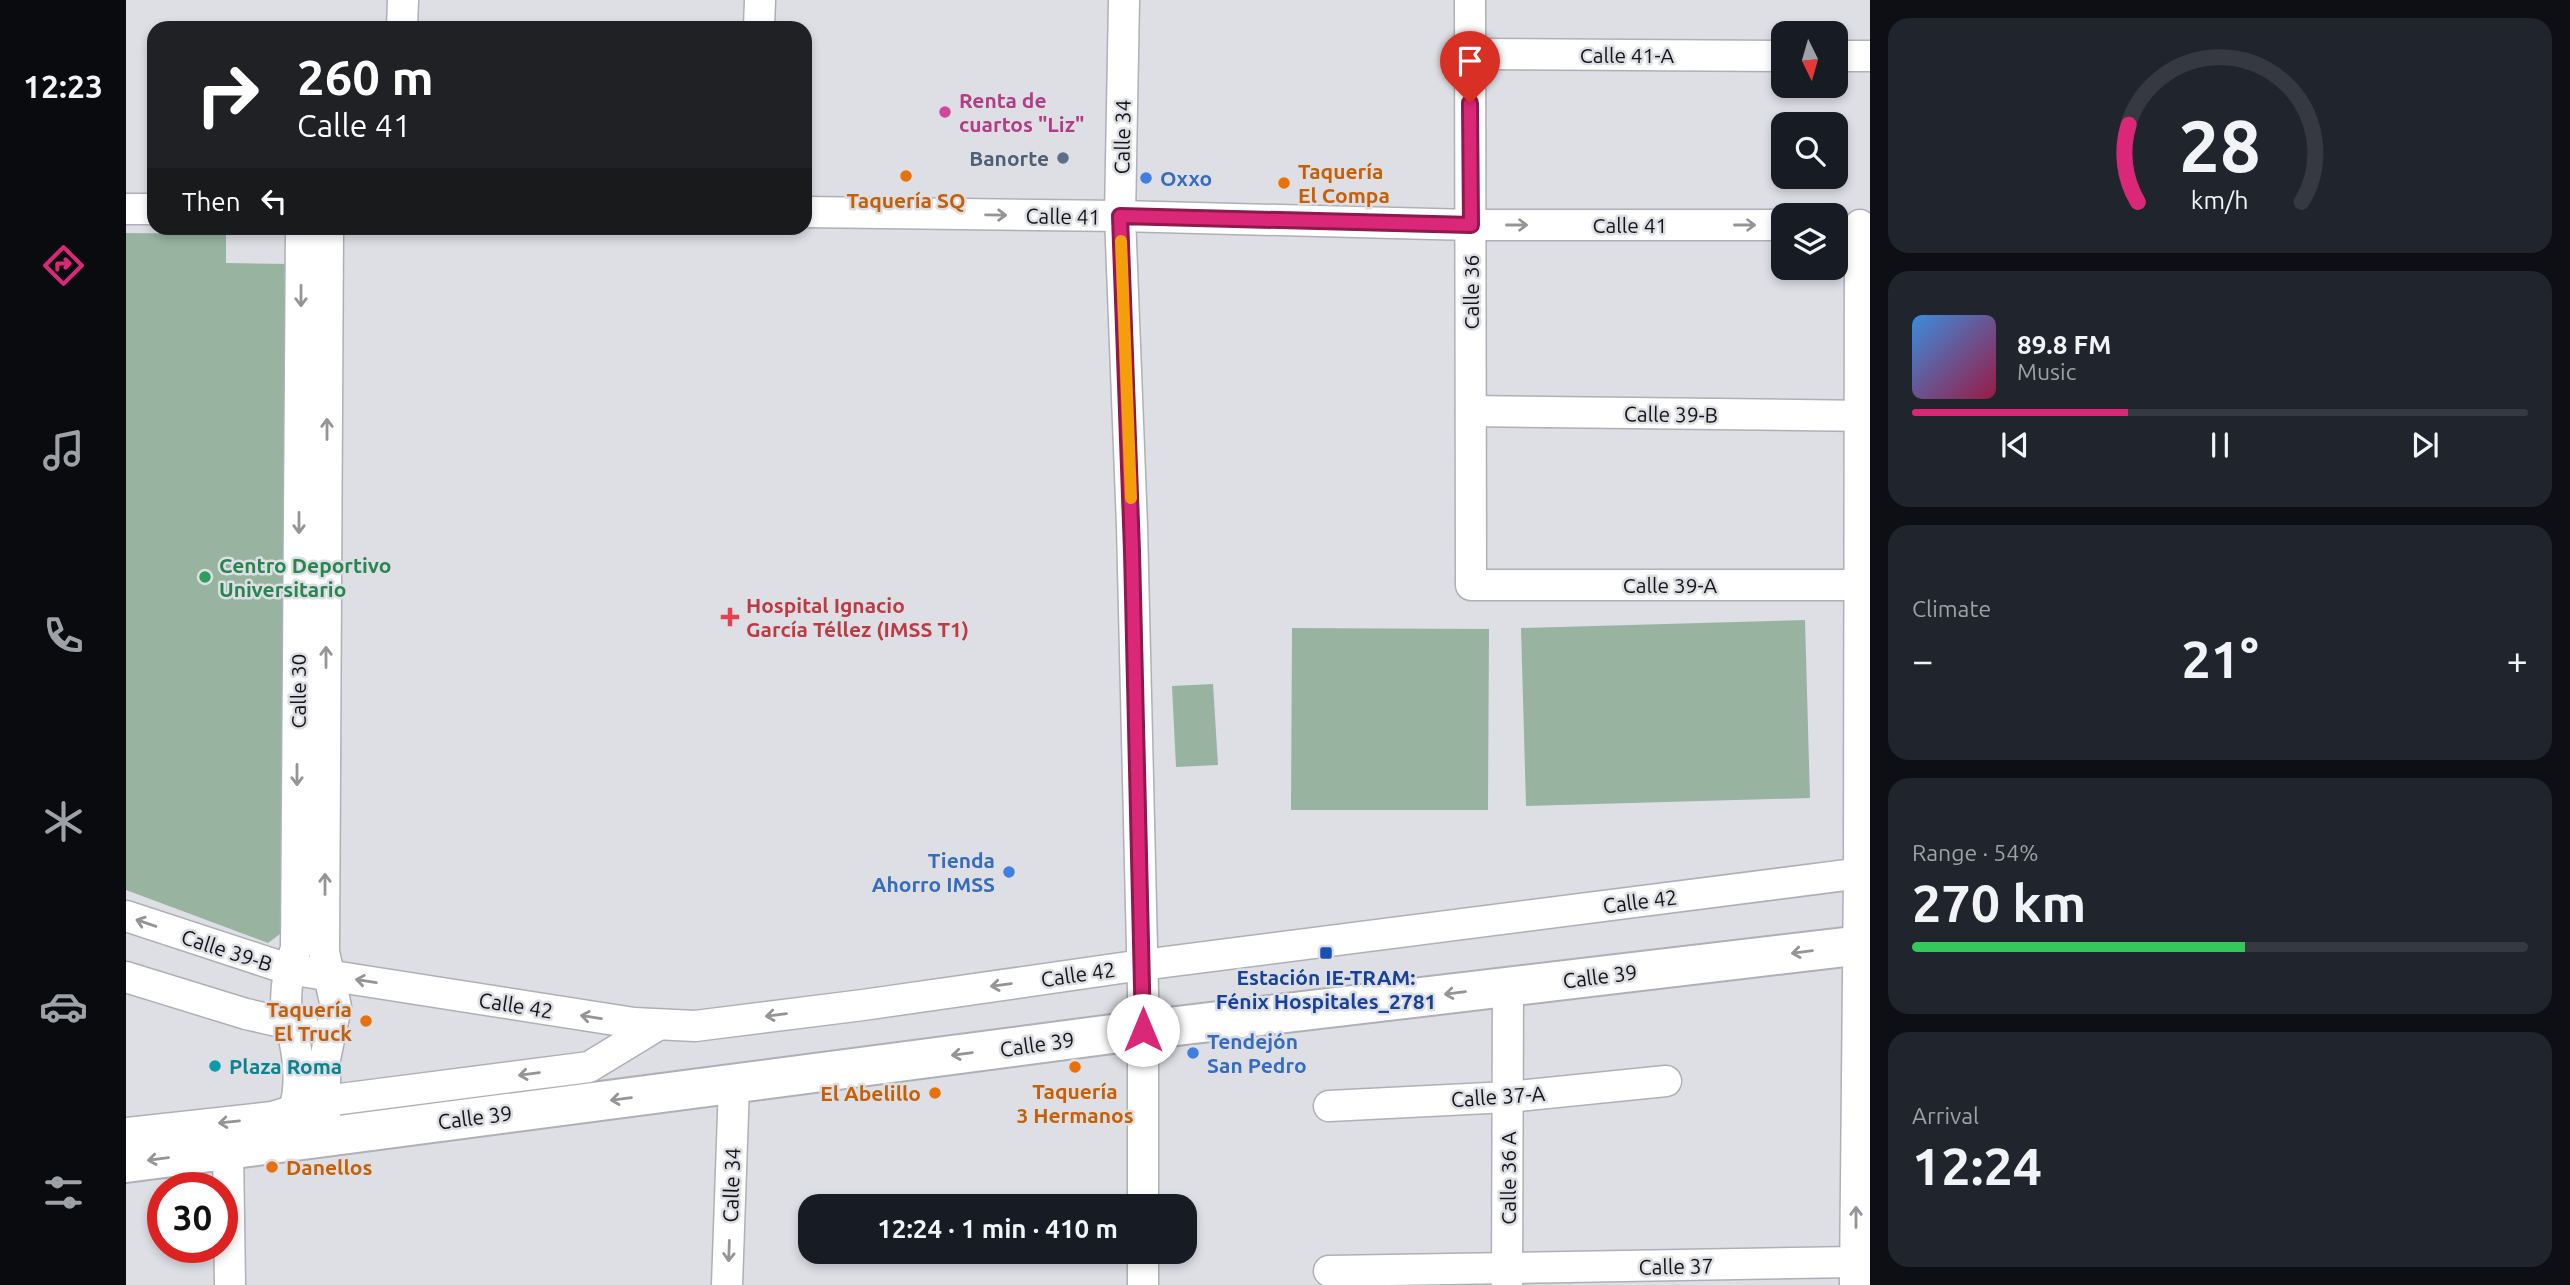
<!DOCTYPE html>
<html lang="en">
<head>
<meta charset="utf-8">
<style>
	body { margin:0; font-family:Ubuntu,sans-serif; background:#20242c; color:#f1f3f6; height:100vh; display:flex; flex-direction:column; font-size:26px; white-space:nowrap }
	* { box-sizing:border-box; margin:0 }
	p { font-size:23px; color:#9ea1a6 }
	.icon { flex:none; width:38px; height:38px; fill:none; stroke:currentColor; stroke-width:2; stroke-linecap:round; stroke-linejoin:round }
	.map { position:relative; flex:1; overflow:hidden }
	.details { display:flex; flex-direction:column; gap:18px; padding:18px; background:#0d0f14; width:700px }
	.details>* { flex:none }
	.top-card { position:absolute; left:21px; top:21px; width:665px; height:214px; border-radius:21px; box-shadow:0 4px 10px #0003; background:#202124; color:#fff; overflow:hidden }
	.needle { width:46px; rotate:175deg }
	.tools { position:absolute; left:1645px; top:21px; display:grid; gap:14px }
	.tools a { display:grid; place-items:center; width:77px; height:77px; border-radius:14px; background:#171b24; box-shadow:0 4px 10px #0003; font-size:35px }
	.speed { position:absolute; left:21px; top:1172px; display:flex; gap:14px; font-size:35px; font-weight:700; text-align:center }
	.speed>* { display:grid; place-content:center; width:91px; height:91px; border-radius:50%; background:#171b24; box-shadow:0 4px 10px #0003; line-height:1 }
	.speed .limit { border:10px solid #d22; background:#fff; color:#111 }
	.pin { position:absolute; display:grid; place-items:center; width:60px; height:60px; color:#fff; margin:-72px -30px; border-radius:50% 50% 50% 0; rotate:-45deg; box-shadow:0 0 7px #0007 }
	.pin .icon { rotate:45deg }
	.me { position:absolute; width:77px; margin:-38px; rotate:0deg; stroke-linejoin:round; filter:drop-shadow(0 0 5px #0008) }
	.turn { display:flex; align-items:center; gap:24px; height:147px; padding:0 35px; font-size:32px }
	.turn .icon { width:91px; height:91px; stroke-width:2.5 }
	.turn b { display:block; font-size:49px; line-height:60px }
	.then { display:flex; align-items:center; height:66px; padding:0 35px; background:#0003; gap:14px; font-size:26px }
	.big { font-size:52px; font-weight:600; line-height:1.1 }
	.details .card { flex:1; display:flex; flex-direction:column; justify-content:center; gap:10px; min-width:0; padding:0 24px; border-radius:21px; background:#20242c }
	.details .dial { align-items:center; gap:0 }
	.dial svg { height:182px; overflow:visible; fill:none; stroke:#363941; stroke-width:7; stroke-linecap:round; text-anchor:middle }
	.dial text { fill:#f1f3f6; stroke:none }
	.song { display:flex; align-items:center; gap:21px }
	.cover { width:84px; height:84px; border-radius:10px; background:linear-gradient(135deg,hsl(210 70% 55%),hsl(340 70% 35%)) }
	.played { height:7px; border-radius:4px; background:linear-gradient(90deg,#db2777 35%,#363941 35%) }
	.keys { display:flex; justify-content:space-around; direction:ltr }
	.heat { display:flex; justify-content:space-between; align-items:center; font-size:38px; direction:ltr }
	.charge { height:10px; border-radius:5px; background:linear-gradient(90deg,#34c759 54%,#363941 0) }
	.trip { position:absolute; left:672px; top:1194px; width:399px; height:70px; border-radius:21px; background:#171b24; box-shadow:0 4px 10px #0003; font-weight:600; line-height:70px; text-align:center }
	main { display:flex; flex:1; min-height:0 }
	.tabs { display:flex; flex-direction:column; width:126px; justify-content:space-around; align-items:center; background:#090b0e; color:#9ea1a6 }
	.tabs .icon { width:49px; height:49px }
	.tabs .active { color:#db2777 }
	.tabs b { font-size:32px; color:#f1f3f6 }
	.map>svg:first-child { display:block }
	.green { fill:#98b4a1 }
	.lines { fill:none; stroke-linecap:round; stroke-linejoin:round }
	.minor-casing { stroke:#afb0b7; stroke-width:33 }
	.major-casing { stroke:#afb0b7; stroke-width:42 }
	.minor { stroke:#fff; stroke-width:30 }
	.major { stroke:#fff; stroke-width:38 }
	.oneway { stroke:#959597 }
	.route-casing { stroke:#8e194d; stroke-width:18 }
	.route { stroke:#db2777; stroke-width:12 }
	.slow { stroke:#f59e0b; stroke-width:12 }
	.hotel-dot { fill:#d1479c; stroke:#dddfe5; stroke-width:2.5 }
	.service-dot { fill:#5c6f8a; stroke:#dddfe5; stroke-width:2.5 }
	.food-dot { fill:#e8710a; stroke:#dddfe5; stroke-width:2.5 }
	.shop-dot { fill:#3f7fe0; stroke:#dddfe5; stroke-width:2.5 }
	.leisure-dot { fill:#2e9e5b; stroke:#dddfe5; stroke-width:2.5 }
	.health-dot { fill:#e0444e; stroke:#dddfe5; stroke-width:2.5 }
	.transit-dot { fill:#1a4fb4; stroke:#dddfe5; stroke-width:2.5 }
	.culture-dot { fill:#0f9aa8; stroke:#dddfe5; stroke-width:2.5 }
	.labels { text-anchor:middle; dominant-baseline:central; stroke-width:5; stroke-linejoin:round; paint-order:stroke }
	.street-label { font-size:21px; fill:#141417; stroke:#dddfe5 }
	.hotel-label { font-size:21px; font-weight:bold; fill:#b23c85; stroke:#dddfe5; text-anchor:start }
	.service-label { font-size:21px; font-weight:bold; fill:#4e5e75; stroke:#dddfe5; text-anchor:end }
	.food-label { font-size:21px; font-weight:bold; fill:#c56008; stroke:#dddfe5; text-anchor:start }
	.shop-label { font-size:21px; font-weight:bold; fill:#366cbe; stroke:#dddfe5; text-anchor:start }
	.leisure-label { font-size:21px; font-weight:bold; fill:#27864d; stroke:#dddfe5; text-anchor:start }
	.health-label { font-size:21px; font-weight:bold; fill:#be3a42; stroke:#dddfe5; text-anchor:start }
	.transit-label { font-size:21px; font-weight:bold; fill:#164399; stroke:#dddfe5 }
	.culture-label { font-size:21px; font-weight:bold; fill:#0d838f; stroke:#dddfe5; text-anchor:start }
</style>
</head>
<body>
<main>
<nav class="tabs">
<b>12:23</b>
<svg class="icon active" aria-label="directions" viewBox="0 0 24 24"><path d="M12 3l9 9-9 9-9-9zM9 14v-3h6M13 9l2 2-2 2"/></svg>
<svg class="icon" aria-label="music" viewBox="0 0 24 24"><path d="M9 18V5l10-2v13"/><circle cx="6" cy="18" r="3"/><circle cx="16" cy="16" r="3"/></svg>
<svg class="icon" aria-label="phone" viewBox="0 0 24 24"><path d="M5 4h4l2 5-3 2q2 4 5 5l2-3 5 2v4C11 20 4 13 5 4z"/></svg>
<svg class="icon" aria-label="climate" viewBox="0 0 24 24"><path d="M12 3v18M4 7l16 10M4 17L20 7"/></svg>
<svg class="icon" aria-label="car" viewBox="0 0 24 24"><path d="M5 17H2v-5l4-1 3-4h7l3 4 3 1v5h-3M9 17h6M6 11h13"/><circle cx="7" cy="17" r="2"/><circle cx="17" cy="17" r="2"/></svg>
<svg class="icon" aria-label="filters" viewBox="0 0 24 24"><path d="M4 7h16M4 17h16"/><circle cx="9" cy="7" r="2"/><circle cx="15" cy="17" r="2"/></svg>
</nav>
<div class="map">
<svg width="1744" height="1285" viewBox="0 0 1744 1285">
	<rect width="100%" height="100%" fill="#dddfe5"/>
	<g class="green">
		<polygon points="0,233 100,234 100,263 162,264 154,934 142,943 0,890"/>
		<polygon points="1679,620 1684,798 1400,806 1395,628"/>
		<polygon points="1166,628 1363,629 1362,810 1165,810"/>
		<polygon points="1087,684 1092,765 1050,767 1046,686"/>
	</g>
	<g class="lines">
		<defs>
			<g id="minor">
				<polyline points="998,0 994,216 1006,526 1017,991 1017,1206"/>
				<polyline points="1344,0 1345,585 1744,585"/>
				<polyline points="276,28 277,0"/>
				<polyline points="633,28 634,0"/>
				<polyline points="1344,54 1657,56"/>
				<polyline points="1710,56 1744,56"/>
				<polyline points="0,209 28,209"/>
				<polyline points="679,212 994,216 1345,225 1657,225"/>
				<polyline points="1345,411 1744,416"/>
				<polyline points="0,916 162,969 508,1023 569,1026 737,1005 1016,965 1744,872"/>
				<polyline points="0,977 120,1014 178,1027"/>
				<polyline points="1203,1106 1382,1097 1540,1081"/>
				<polyline points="0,1133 146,1117 199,1101 463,1067 532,1025"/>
				<polyline points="199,1135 199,1059 210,1007 198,952 202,228"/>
				<path d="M148 1144C176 1114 176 1077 168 1038 166 1029 162 1021 161 1012 158 990 163 968 170 948L175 228"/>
				<polyline points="102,1150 104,1285"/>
				<polyline points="1203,1271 1729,1262"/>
				<polyline points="601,1285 608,1085"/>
				<polyline points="1017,1285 1017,1251"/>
				<polyline points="1381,1285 1382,986"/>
				<polyline points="1729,1285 1733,874 1734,225"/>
			</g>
			<polyline id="major" points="0,1163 1017,1030 1744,944"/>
		</defs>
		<use href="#minor" class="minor-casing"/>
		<use href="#major" class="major-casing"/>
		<use href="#minor" class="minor"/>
		<use href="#major" class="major"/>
	</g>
	<defs><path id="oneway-shaft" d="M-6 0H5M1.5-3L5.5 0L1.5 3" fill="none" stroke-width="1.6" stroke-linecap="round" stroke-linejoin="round" transform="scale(1.75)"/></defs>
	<g class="oneway">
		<use href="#oneway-shaft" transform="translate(870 215) rotate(1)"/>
		<use href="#oneway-shaft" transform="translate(1391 225)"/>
		<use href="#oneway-shaft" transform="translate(1619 225)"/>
		<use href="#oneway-shaft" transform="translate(175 296) rotate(90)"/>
		<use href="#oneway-shaft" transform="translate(201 429) rotate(-90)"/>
		<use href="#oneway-shaft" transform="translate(173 523) rotate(90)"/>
		<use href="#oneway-shaft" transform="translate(200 657) rotate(-90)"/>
		<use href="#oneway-shaft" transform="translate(171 775) rotate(90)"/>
		<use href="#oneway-shaft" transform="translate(199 884) rotate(-90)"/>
		<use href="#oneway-shaft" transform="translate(20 923) rotate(-161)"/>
		<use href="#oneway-shaft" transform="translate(1676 952) rotate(173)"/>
		<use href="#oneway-shaft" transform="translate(240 981) rotate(-171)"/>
		<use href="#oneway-shaft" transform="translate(875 985) rotate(172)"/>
		<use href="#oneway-shaft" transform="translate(1329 993) rotate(173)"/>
		<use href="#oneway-shaft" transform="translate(650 1015) rotate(173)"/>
		<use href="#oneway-shaft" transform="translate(465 1017) rotate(-171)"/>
		<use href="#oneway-shaft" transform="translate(836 1054) rotate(172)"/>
		<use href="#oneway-shaft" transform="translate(403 1074) rotate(172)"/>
		<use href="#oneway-shaft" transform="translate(495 1099) rotate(173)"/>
		<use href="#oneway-shaft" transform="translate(103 1122) rotate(174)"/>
		<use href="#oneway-shaft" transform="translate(32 1159) rotate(173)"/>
		<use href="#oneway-shaft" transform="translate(1730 1217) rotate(-90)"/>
		<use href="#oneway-shaft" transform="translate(603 1251) rotate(92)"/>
	</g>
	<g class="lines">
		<defs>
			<polyline id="route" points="1017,1030 1006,551 994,216 1345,225 1344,103"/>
		</defs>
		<use href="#route" class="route-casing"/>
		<use href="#route" class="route"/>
		<polyline class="slow" points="995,241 1005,498"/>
	</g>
	<circle class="hotel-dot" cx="819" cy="112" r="7"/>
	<circle class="service-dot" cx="937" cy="158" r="7"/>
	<g class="food-dot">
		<circle cx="780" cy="176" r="7"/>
		<circle cx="1158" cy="183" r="7"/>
		<circle cx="240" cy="1021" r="7"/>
		<circle cx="949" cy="1067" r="7"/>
		<circle cx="809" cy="1093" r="7"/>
		<circle cx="146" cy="1167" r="7"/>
	</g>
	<g class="shop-dot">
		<circle cx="1020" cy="178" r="7"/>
		<circle cx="883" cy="872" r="7"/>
		<circle cx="1067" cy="1053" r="7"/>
	</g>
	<circle class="leisure-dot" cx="79" cy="577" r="7"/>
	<path class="health-dot" d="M600.5 606.5h7v7h7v7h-7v7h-7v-7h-7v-7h7z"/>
	<rect class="transit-dot" x="1193" y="946" width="14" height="14" rx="3.5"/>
	<circle class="culture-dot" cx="89" cy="1066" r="7"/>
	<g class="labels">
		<g class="street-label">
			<text x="1501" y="55">Calle 41-A</text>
			<text transform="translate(996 137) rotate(-89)">Calle 34</text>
			<text transform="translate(937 216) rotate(1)">Calle 41</text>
			<text x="1504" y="225">Calle 41</text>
			<text transform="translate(1345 292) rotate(-90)">Calle 36</text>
			<text transform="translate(1545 414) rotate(1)">Calle 39-B</text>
			<text x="1544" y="585">Calle 39-A</text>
			<text transform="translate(172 691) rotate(-90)">Calle 30</text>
			<text transform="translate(1514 901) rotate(-7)">Calle 42</text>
			<text transform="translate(101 950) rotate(18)">Calle 39-B</text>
			<text transform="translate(952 974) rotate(-8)">Calle 42</text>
			<text transform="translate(1474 976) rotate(-7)">Calle 39</text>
			<text transform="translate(390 1005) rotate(9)">Calle 42</text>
			<text transform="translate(911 1044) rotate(-8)">Calle 39</text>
			<text transform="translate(1372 1096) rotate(-4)">Calle 37-A</text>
			<text transform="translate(349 1117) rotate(-7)">Calle 39</text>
			<text transform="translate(1382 1178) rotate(-90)">Calle 36 A</text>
			<text transform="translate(605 1185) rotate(-88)">Calle 34</text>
			<text transform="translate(1550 1266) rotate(-1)">Calle 37</text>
		</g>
		<g class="hotel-label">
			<text x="833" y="100">Renta de<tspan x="833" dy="24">cuartos "Liz"</tspan></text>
		</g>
		<g class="service-label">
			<text x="923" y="158">Banorte</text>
		</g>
		<g class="food-label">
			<text x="1172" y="171">Taquería<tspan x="1172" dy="24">El Compa</tspan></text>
			<text x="780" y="200" text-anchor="middle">Taquería SQ</text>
			<text x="226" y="1009" text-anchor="end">Taquería<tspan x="226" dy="24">El Truck</tspan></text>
			<text x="949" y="1091" text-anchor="middle">Taquería<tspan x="949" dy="24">3 Hermanos</tspan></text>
			<text x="795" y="1093" text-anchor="end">El Abelillo</text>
			<text x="160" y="1167">Danellos</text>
		</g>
		<g class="shop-label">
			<text x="1034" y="178">Oxxo</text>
			<text x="869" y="860" text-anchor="end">Tienda<tspan x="869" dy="24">Ahorro IMSS</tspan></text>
			<text x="1081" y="1041">Tendejón<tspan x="1081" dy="24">San Pedro</tspan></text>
		</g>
		<g class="leisure-label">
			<text x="93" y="565">Centro Deportivo<tspan x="93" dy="24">Universitario</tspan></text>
		</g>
		<g class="health-label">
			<text x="620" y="605">Hospital Ignacio<tspan x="620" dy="24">García Téllez (IMSS T1)</tspan></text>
		</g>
		<g class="transit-label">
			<text x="1200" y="977">Estación IE-TRAM:<tspan x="1200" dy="24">Fénix Hospitales_2781</tspan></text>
		</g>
		<g class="culture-label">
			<text x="103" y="1066">Plaza Roma</text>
		</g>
	</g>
</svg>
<div class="tools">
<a><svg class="needle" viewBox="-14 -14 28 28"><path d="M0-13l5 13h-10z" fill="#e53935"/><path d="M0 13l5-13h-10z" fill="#9ea1a6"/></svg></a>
<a><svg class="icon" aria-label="search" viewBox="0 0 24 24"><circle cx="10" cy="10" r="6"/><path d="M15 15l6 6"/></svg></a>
<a><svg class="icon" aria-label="layers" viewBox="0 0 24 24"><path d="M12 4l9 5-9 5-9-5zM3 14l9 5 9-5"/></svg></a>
</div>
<div class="speed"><div class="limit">30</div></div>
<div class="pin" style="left:1344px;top:103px;background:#d93025"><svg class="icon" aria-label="arrive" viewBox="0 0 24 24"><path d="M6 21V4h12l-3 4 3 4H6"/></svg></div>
<svg class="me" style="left:1017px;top:1030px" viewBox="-20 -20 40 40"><circle r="19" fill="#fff"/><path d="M0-13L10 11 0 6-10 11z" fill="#db2777"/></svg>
<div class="trip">12:24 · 1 min · 410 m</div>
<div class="top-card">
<div class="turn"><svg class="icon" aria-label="right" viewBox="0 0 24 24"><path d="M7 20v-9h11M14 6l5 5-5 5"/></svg><div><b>260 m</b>Calle 41</div></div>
<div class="then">Then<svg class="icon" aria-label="left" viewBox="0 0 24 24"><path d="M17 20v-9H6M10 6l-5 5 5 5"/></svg></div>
</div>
</div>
<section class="details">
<div class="card dial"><svg viewBox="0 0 100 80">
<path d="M14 69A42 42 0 1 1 86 69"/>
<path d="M14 69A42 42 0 0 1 10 35" stroke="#db2777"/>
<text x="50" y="56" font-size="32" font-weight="700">28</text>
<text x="50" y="72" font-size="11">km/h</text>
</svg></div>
<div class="card">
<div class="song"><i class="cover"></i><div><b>89.8 FM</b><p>Music</p></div></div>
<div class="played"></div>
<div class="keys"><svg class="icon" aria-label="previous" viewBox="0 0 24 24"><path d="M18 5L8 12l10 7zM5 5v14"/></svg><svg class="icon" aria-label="pause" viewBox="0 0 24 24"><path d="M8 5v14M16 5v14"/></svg><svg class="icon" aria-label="next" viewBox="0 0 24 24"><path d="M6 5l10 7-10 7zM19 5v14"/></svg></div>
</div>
<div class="card"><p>Climate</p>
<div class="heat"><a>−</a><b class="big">21°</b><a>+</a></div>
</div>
<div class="card"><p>Range · 54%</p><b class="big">270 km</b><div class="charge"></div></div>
<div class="card"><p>Arrival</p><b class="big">12:24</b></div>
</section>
</main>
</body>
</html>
